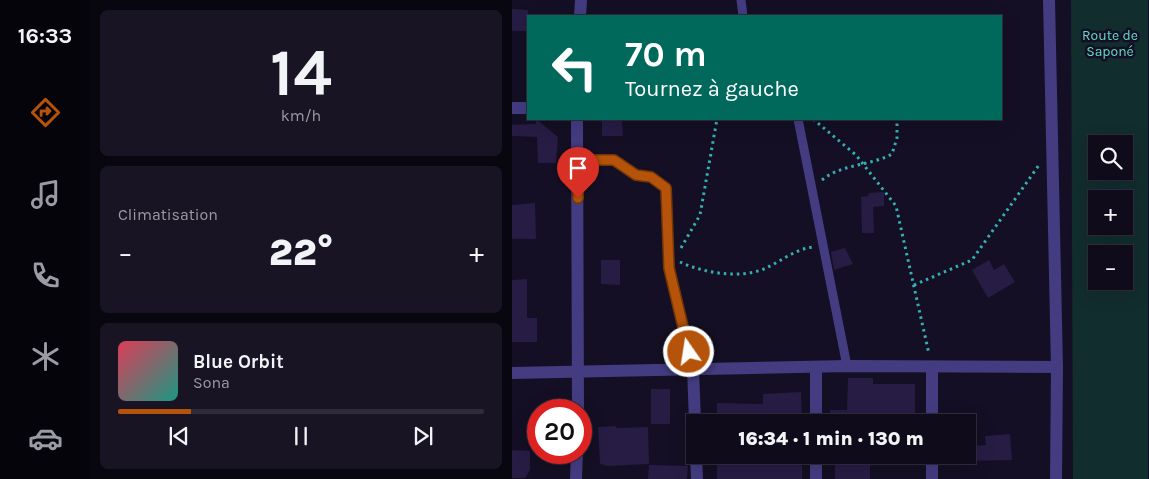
<!DOCTYPE html>
<html lang="fr">
<head>
<meta charset="utf-8">
<style>
	body { margin:0; font-family:Karla,sans-serif; background:#181424; color:#f1f3f6; height:100vh; display:flex; flex-direction:column; font-size:19px; white-space:nowrap }
	* { box-sizing:border-box; margin:0 }
	p { font-size:16px; color:#9b9ba3 }
	.icon { flex:none; width:28px; height:28px; fill:none; stroke:currentColor; stroke-width:2; stroke-linecap:round; stroke-linejoin:round }
	.map { position:relative; flex:1; overflow:hidden }
	.details { display:flex; flex-direction:column; gap:10px; padding:10px; background:#08060f; width:422px }
	.details>* { flex:none }
	.banner { position:absolute; left:15px; top:15px; width:475px; height:105px; border-radius:0px; box-shadow:0 5px 20px #0002,0 0 0 1px #2f2b3a; background:#00695c; color:#fff; overflow:hidden }
	.controls { position:absolute; left:576px; top:135px; display:grid; gap:10px }
	.controls a { display:grid; place-items:center; width:45px; height:45px; border-radius:0px; background:#0f0b1b; box-shadow:0 5px 20px #0002,0 0 0 1px #2f2b3a; font-size:25px }
	.speed { position:absolute; left:15px; top:399px; display:flex; gap:10px; font-size:25px; font-weight:700; text-align:center }
	.speed>* { display:grid; place-content:center; width:65px; height:65px; border-radius:50%; background:#0f0b1b; box-shadow:0 5px 20px #0002,0 0 0 1px #2f2b3a; line-height:1 }
	.speed .limit { border:8px solid #d22; background:#fff; color:#111 }
	.pin { position:absolute; display:grid; place-items:center; width:42px; height:42px; color:#fff; margin:-51px -21px; border-radius:50% 50% 50% 0; rotate:-45deg; box-shadow:0 0 5px #0007 }
	.pin .icon { rotate:45deg }
	.me { position:absolute; width:55px; margin:-28px; rotate:347deg; stroke-linejoin:round; filter:drop-shadow(0 0 4px #0008) }
	.turn { display:flex; align-items:center; gap:18px; height:105px; padding:0 15px; font-size:22px }
	.turn .icon { width:65px; height:65px; stroke-width:2.5 }
	.turn b { display:block; font-size:35px; line-height:42px }
	.big { font-size:38px; font-weight:800; line-height:1.1 }
	.details .widget { flex:1; display:flex; flex-direction:column; justify-content:center; gap:8px; min-width:0; padding:0 18px; border-radius:8px; background:#181424 }
	.details .dial { align-items:center; gap:0 }
	.dial b { font-size:65px; line-height:1 }
	.song { display:flex; align-items:center; gap:15px }
	.cover { width:60px; height:60px; border-radius:8px; background:linear-gradient(135deg,hsl(350 70% 55%),hsl(170 70% 35%)) }
	.played { height:5px; border-radius:2px; background:linear-gradient(90deg,#b45309 20%,#2f2b3a 20%) }
	.keys { display:flex; justify-content:space-around; direction:ltr }
	.heat { display:flex; justify-content:space-between; align-items:center; font-size:28px; direction:ltr }
	.trip { position:absolute; left:174px; top:414px; width:290px; height:50px; border-radius:0px; background:#0f0b1b; box-shadow:0 5px 20px #0002,0 0 0 1px #2f2b3a; font-weight:800; line-height:50px; text-align:center }
	main { display:flex; flex:1; min-height:0 }
	.tabs { display:flex; flex-direction:column; width:90px; justify-content:space-around; align-items:center; background:#06040b; color:#9b9ba3 }
	.tabs .icon { width:35px; height:35px }
	.tabs .active { color:#b45309 }
	.tabs b { font-size:22px; color:#f1f3f6 }
	.map>svg:first-child { display:block }
	.green { fill:#122d2e; fill-rule:evenodd }
	.building { fill:#271c44 }
	.lines { fill:none; stroke-linecap:round; stroke-linejoin:round }
	.path { stroke:#33b1b2; stroke-width:3; stroke-dasharray:2.5 4; stroke-linecap:butt }
	.lane { stroke:#433c81; stroke-width:9 }
	.street { stroke:#433c81; stroke-width:12 }
	.route-casing { stroke:#753606; stroke-width:12 }
	.route { stroke:#b45309; stroke-width:9 }
	.labels { text-anchor:middle; dominant-baseline:central; stroke-width:5; stroke-linejoin:round; paint-order:stroke }
	.park-label { font-size:14px; fill:#62dbc5; stroke:#140f24 }
</style>
</head>
<body>
<main>
<nav class="tabs">
<b>16:33</b>
<svg class="icon active" aria-label="directions" viewBox="0 0 24 24"><path d="M12 3l9 9-9 9-9-9zM9 14v-3h6M13 9l2 2-2 2"/></svg>
<svg class="icon" aria-label="music" viewBox="0 0 24 24"><path d="M9 18V5l10-2v13"/><circle cx="6" cy="18" r="3"/><circle cx="16" cy="16" r="3"/></svg>
<svg class="icon" aria-label="phone" viewBox="0 0 24 24"><path d="M5 4h4l2 5-3 2q2 4 5 5l2-3 5 2v4C11 20 4 13 5 4z"/></svg>
<svg class="icon" aria-label="climate" viewBox="0 0 24 24"><path d="M12 3v18M4 7l16 10M4 17L20 7"/></svg>
<svg class="icon" aria-label="car" viewBox="0 0 24 24"><path d="M5 17H2v-5l4-1 3-4h7l3 4 3 1v5h-3M9 17h6M6 11h13"/><circle cx="7" cy="17" r="2"/><circle cx="17" cy="17" r="2"/></svg>
</nav>
<section class="details">
<div class="widget dial"><b>14</b><p>km/h</p></div>
<div class="widget"><p>Climatisation</p>
<div class="heat"><a>−</a><b class="big">22°</b><a>+</a></div>
</div>
<div class="widget">
<div class="song"><i class="cover"></i><div><b>Blue Orbit</b><p>Sona</p></div></div>
<div class="played"></div>
<div class="keys"><svg class="icon" aria-label="previous" viewBox="0 0 24 24"><path d="M18 5L8 12l10 7zM5 5v14"/></svg><svg class="icon" aria-label="pause" viewBox="0 0 24 24"><path d="M8 5v14M16 5v14"/></svg><svg class="icon" aria-label="next" viewBox="0 0 24 24"><path d="M6 5l10 7-10 7zM19 5v14"/></svg></div>
</div>
</section>
<div class="map">
<svg width="637" height="479" viewBox="0 0 637 479">
	<rect width="100%" height="100%" fill="#140f24"/>
	<path class="green" d="M559 0H636V479H561ZM585 144H612V171H585ZM585 199H612V226H585ZM585 254H612V281H585Z"/>
	<g class="building">
		<polygon points="0,9 16,10 16,31 0,31"/>
		<polygon points="24,119 46,137 44,163 26,163 25,137 0,136 0,125 24,124"/>
		<polygon points="90,119 110,119 111,136 90,136"/>
		<polygon points="372,192 372,206 361,207 362,233 350,233 349,197 356,196 357,193"/>
		<polygon points="23,203 24,239 0,239 0,205"/>
		<polygon points="333,248 341,264 322,270 319,252"/>
		<polygon points="89,260 108,260 108,285 89,284"/>
		<polygon points="477,260 482,270 492,264 503,282 476,298 460,270"/>
		<polygon points="15,279 15,318 25,318 25,342 0,342 0,280"/>
		<polygon points="336,378 361,378 361,384 403,384 403,422 318,422 318,410 335,410"/>
		<rect x="139" y="389" width="19" height="35"/>
		<polygon points="289,392 290,422 205,422 205,403 251,404 251,394"/>
		<polygon points="104,426 104,428 136,427 137,464 96,466 88,464 86,427"/>
		<polygon points="498,434 500,460 457,461 456,446 474,445 473,436"/>
		<polygon points="0,450 18,451 18,470 13,478 0,478"/>
		<polygon points="224,455 279,455 286,465 290,465 290,479 205,479 205,464 224,464"/>
		<rect x="323" y="463" width="35" height="16"/>
		<polygon points="137,465 176,466 175,479 136,479"/>
	</g>
	<g class="lines">
		<g class="path">
			<polyline points="301,119 344,155 384,206 417,354"/>
			<path d="M310 180C329 164 358 166 380 154L385 138V119"/>
			<polyline points="169,248 188,215 205,119"/>
			<path d="M168 262C192 273 227 279 252 269 268 262 283 249 301 247"/>
			<polyline points="402,285 460,260 527,165"/>
		</g>
		<g class="lane">
			<polyline points="229,0 231,16"/>
			<polyline points="286,119 335,366"/>
			<polyline points="66,159 102,161 124,175 139,177 154,189 157,268 181,369"/>
		</g>
		<g class="street">
			<polyline points="537,0 545,367 544,479"/>
			<polyline points="68,16 69,0"/>
			<polyline points="0,108 16,108"/>
			<polyline points="65,119 66,410"/>
			<polyline points="420,367 420,422"/>
			<polyline points="304,368 304,422"/>
			<polyline points="181,369 183,422"/>
			<polyline points="0,373 335,366 545,367"/>
			<polyline points="184,455 185,479"/>
			<polyline points="304,455 304,479"/>
			<polyline points="420,455 420,479"/>
			<polyline points="64,479 65,452"/>
		</g>
	</g>
	<g class="lines">
		<defs>
			<polyline id="route" points="66,198 66,160 102,160 124,175 139,177 154,188 157,268 177,352"/>
		</defs>
		<use href="#route" class="route-casing"/>
		<use href="#route" class="route"/>
	</g>
	<g class="labels">
		<g class="park-label">
			<text x="598" y="35">Route de<tspan x="598" dy="16">Saponé</tspan></text>
		</g>
	</g>
</svg>
<div class="controls">
<a><svg class="icon" aria-label="search" viewBox="0 0 24 24"><circle cx="10" cy="10" r="6"/><path d="M15 15l6 6"/></svg></a>
<a>+</a>
<a>−</a>
</div>
<div class="speed"><div class="limit">20</div></div>
<div class="pin" style="left:66px;top:198px;background:#d93025"><svg class="icon" aria-label="arrive" viewBox="0 0 24 24"><path d="M6 21V4h12l-3 4 3 4H6"/></svg></div>
<svg class="me" style="left:177px;top:352px" viewBox="-20 -20 40 40"><circle r="17" fill="#b45309" stroke="#fff" stroke-width="3"/><path d="M0-11L8 9 0 5-8 9z" fill="#fff"/></svg>
<div class="trip">16:34 · 1 min · 130 m</div>
<div class="banner">
<div class="turn"><svg class="icon" aria-label="left" viewBox="0 0 24 24"><path d="M17 20v-9H6M10 6l-5 5 5 5"/></svg><div><b>70 m</b>Tournez à gauche</div></div>
</div>
</div>
</main>
</body>
</html>
